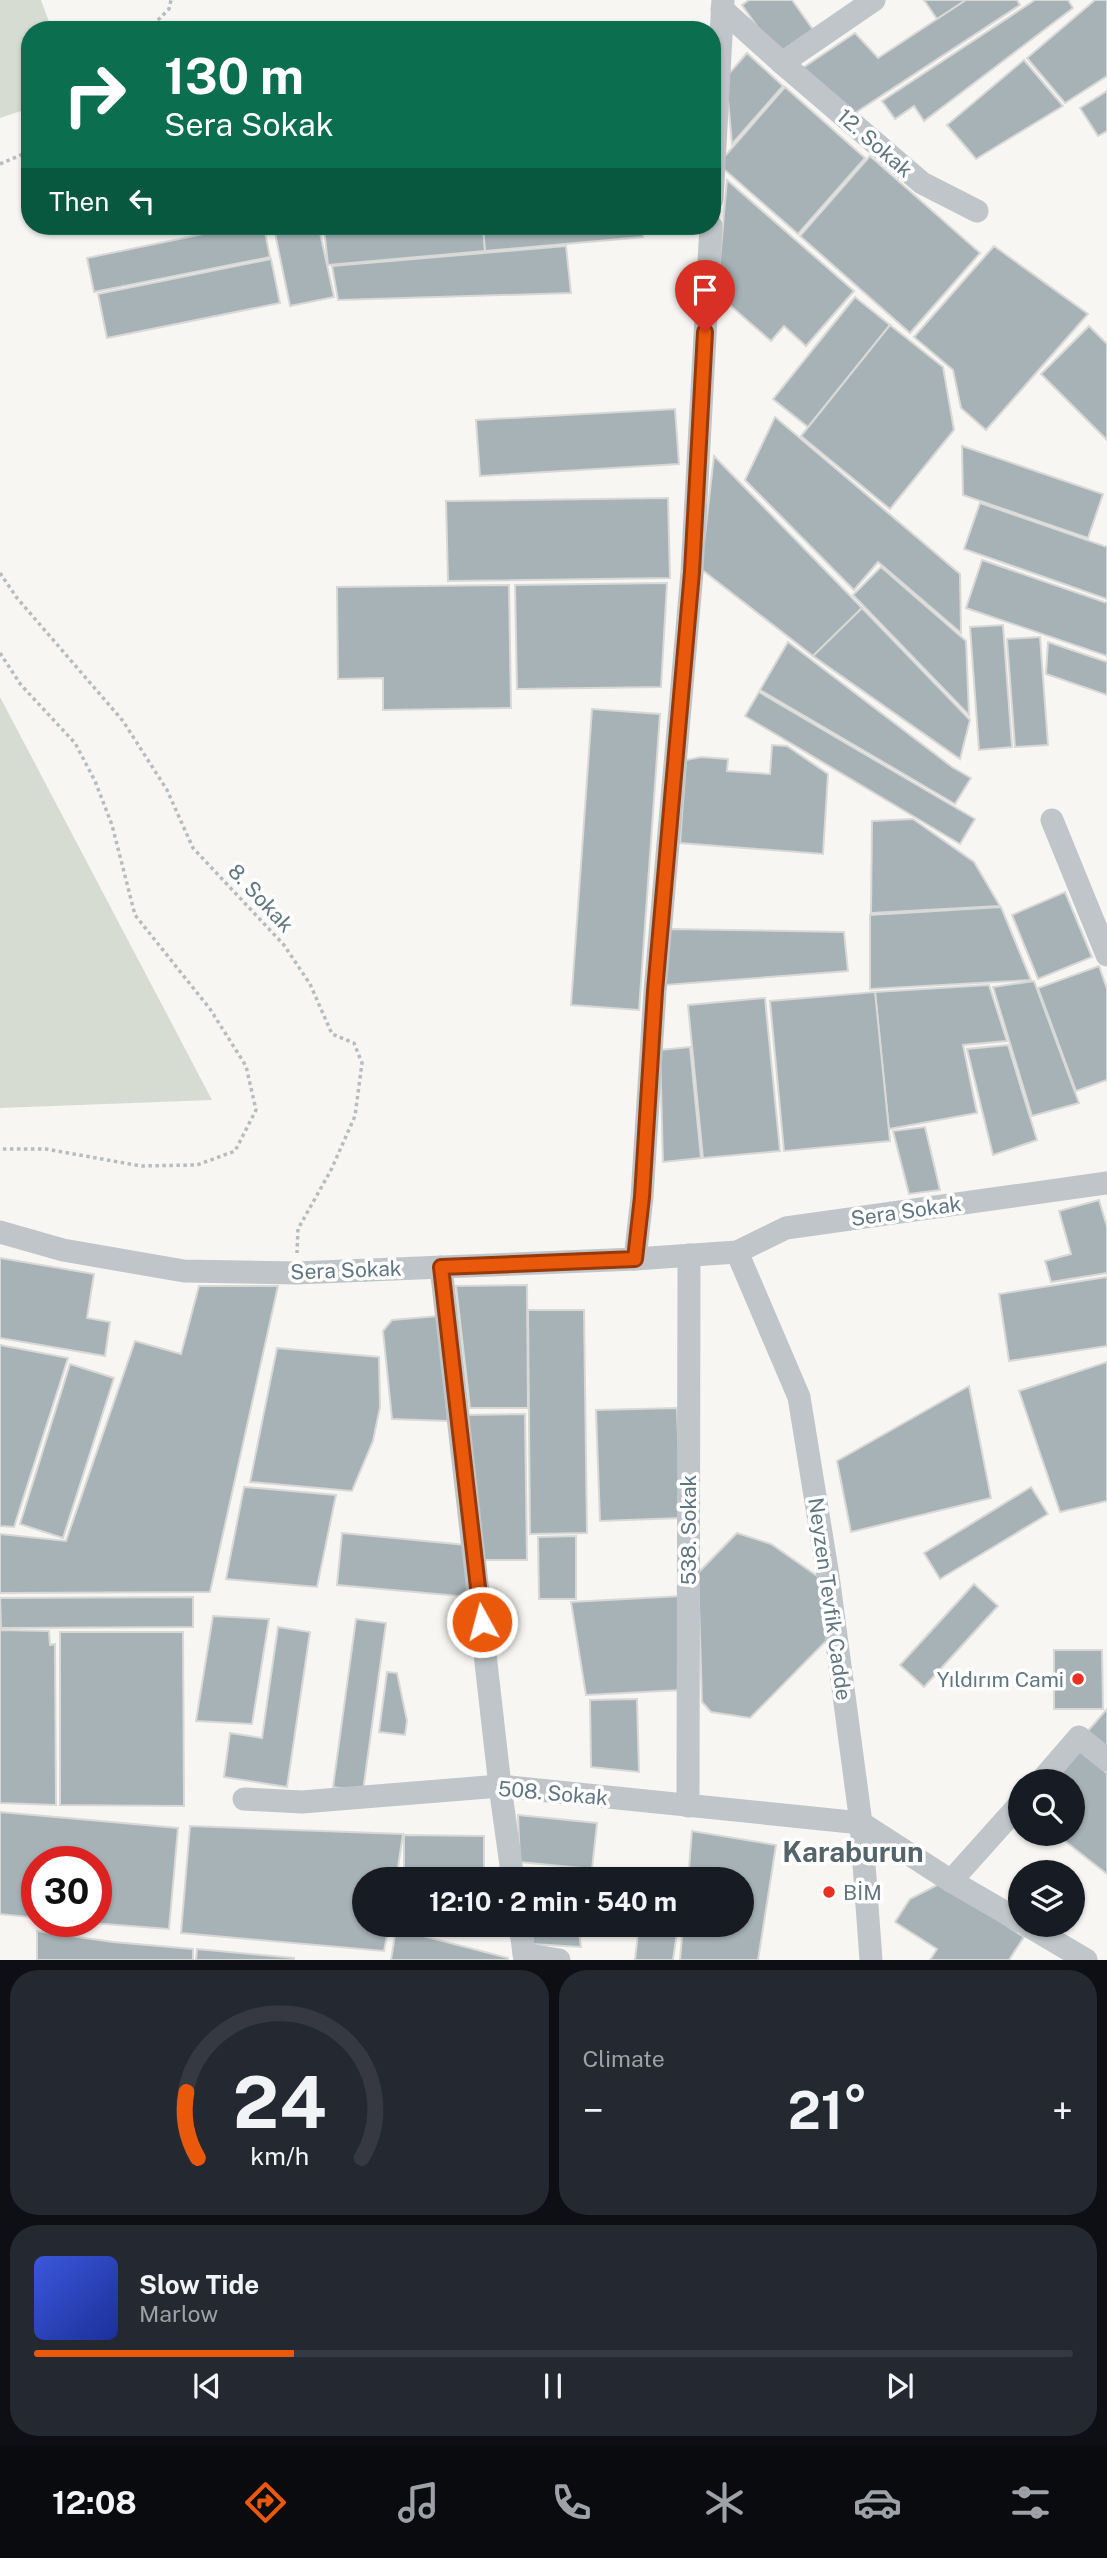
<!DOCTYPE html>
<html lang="en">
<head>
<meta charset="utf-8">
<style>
	body { margin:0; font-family:"Public Sans",sans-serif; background:#242831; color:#f1f3f6; height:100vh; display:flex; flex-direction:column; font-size:26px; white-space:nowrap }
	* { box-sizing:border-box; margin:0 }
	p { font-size:23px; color:#9ea1a6 }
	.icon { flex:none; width:38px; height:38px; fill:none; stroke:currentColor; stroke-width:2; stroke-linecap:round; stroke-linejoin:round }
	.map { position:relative; height:1960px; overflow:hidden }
	.side { display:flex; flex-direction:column; gap:10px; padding:10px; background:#0d0f14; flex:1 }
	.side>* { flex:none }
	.hud { position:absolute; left:21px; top:21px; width:700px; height:214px; border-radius:28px; box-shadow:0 2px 5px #0004; background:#0b6e4f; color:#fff; overflow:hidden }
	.fabs { position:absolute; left:1008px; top:1769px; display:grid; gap:14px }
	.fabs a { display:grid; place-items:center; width:77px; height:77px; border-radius:50%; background:#171b24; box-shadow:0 2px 5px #0004; font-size:35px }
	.speed { position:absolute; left:21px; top:1846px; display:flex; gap:14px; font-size:35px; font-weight:700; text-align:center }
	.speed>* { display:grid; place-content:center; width:91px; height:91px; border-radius:50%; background:#171b24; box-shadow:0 2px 5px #0004; line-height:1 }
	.speed .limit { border:10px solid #d22; background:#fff; color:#111 }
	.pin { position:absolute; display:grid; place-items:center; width:60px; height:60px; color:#fff; margin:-72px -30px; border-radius:50% 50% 50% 0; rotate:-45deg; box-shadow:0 0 7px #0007 }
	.pin .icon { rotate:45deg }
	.me { position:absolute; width:77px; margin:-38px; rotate:353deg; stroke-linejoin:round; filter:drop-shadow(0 0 5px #0008) }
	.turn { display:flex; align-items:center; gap:24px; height:147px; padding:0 28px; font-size:32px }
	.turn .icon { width:91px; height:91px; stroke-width:2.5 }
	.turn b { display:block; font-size:49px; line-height:60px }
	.then { display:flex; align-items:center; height:66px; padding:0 28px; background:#0003; gap:14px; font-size:26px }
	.big { font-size:52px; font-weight:700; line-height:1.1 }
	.side .tile { flex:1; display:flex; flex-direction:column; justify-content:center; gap:10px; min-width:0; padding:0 24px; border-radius:28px; background:#242831 }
	.side .dial { align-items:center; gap:0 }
	.dial svg { height:182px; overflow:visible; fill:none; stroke:#363941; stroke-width:7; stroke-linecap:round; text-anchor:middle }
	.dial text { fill:#f1f3f6; stroke:none }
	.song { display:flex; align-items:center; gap:21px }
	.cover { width:84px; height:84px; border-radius:10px; background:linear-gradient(135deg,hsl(230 70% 55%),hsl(230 70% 35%)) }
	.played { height:7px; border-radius:4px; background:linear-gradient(90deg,#ea580c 25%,#363941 25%) }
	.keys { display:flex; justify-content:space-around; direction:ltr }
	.heat { display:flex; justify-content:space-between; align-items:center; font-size:38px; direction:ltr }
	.side .tiles { flex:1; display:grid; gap:10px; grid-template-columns:1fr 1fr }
	.tile:last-child { grid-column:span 2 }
	.trip { position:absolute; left:352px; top:1867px; width:402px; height:70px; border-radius:35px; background:#171b24; box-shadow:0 2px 5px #0004; font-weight:700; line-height:70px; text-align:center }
	.menu { display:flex; height:112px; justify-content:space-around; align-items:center; background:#090b0e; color:#9ea1a6 }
	.menu .icon { width:49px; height:49px }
	.menu .active { color:#ea580c }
	.menu b { font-size:32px; color:#f1f3f6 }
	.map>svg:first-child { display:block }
	.green { fill:#d7dcd2 }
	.building { fill:#a6b2b6; stroke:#d8d8d6; stroke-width:2 }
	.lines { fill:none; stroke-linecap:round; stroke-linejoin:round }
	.path { stroke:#b7bcbe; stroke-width:3.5; stroke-dasharray:3.5 3.5; stroke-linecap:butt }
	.minor { stroke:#bfc5c8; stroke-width:23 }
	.route-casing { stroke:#983908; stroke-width:18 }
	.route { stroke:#ea580c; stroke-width:12 }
	.poi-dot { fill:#e92f21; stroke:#fff; stroke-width:2.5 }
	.labels { text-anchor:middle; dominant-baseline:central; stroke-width:7; stroke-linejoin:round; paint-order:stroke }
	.street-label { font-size:21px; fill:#617780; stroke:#fff }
	.poi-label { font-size:21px; fill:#617780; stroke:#fff; text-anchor:end }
	.district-label { font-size:28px; font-weight:bold; fill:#53646a; stroke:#fff }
</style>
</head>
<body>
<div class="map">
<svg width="1107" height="1960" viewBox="0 0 1107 1960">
	<rect width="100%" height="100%" fill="#f7f6f3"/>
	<g class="green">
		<polygon points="0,0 41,0 52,30 30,30 30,108 0,118"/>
		<polygon points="0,697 212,1100 0,1108"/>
	</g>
	<g class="building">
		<polygon points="749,0 792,0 814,31 778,56 742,5"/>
		<polygon points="924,0 966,0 937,19"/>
		<polygon points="966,0 1017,0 1020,5 855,113 801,69 855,33 878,58"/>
		<polygon points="1035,0 1068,0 1073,8 924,121 914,106 895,119 882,101"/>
		<polygon points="1095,0 1107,0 1107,76 1065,103 1027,58"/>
		<polygon points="747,53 783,86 732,144 726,77"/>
		<polygon points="1024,60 1063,106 976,159 947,125"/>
		<polygon points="785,87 865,158 798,234 718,164"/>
		<polygon points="1107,91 1107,131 1098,136 1080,108"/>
		<polygon points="870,156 980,253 910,333 800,236"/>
		<polygon points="727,180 854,291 806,346 784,326 771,341 717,294"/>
		<polygon points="242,226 265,232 270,257 94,292 87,258"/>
		<polygon points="350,226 483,226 485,251 328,265 324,228"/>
		<polygon points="483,226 642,226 643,237 485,251"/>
		<polygon points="319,228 334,297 290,306 275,233"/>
		<polygon points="566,246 571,293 338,300 332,266"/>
		<polygon points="994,246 1088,314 986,430 961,408 953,370 914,337"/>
		<polygon points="271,259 280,303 107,338 98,294"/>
		<polygon points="855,297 890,325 808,427 773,399"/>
		<polygon points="890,325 943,367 954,430 890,509 801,436"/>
		<polygon points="1089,326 1107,344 1107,440 1041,374"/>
		<polygon points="675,409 679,464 480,476 476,420"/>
		<polygon points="775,417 960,574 961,633 878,562 854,590 745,480"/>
		<polygon points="962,446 1103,494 1088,538 963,495"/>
		<polygon points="714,456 862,608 813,656 701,569"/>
		<polygon points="668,498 670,578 448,581 446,501"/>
		<polygon points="980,503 1107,547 1107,599 964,549"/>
		<polygon points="982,560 1107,603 1107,656 966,608"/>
		<polygon points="881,567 966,641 969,715 853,595"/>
		<polygon points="667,583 661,687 517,689 515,585"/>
		<polygon points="509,585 511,708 383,710 383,678 338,679 337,587"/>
		<polygon points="862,608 970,720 960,759 813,656"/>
		<polygon points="1003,625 1012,747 979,750 970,627"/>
		<polygon points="1040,637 1048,745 1015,747 1007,639"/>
		<polygon points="788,642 952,767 971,778 955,804 760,690"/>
		<polygon points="1048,642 1107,662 1107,695 1046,674"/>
		<polygon points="759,692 975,819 960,844 745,716"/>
		<polygon points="592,709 660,714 639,1010 571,1005"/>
		<polygon points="772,745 787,746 828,774 823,854 680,843 686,760 701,757 728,759 727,771 770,774"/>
		<polygon points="913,819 974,862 1000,906 871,913 872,821"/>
		<polygon points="1065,892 1092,957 1038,979 1012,915"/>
		<polygon points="1001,907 1031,980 870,989 870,915"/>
		<polygon points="670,929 844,932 848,971 665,985"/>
		<polygon points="1099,966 1107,989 1107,1080 1076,1091 1038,988"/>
		<polygon points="1034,981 1079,1103 1032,1116 993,987"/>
		<polygon points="989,985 1007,1041 963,1045 977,1113 889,1129 875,992"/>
		<polygon points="875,992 890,1141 784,1151 770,1001"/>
		<polygon points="765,998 780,1151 703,1158 688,1005"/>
		<polygon points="1008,1045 1037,1140 993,1155 967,1049"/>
		<polygon points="690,1047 701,1158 663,1162 660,1050"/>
		<polygon points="925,1127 940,1190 909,1194 893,1131"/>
		<polygon points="1099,1200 1107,1227 1107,1273 1051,1282 1045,1261 1071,1254 1059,1211"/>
		<polygon points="0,1258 94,1274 87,1318 110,1322 105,1356 0,1338"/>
		<polygon points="1107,1277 1107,1346 1009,1361 999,1294"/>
		<polygon points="527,1285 528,1408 470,1408 456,1286"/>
		<polygon points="199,1286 278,1286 210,1592 0,1593 0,1534 66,1541 135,1341 181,1354"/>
		<polygon points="528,1310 584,1310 587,1533 530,1534"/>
		<polygon points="438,1316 448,1421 392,1419 383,1331 392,1320"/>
		<polygon points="0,1345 68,1358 14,1527 0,1526"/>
		<polygon points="277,1348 379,1357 380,1407 373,1441 352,1491 250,1482"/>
		<polygon points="1107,1362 1107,1501 1060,1512 1019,1391"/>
		<polygon points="70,1364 114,1378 63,1538 20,1524"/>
		<polygon points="969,1386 991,1498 851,1532 837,1461"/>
		<polygon points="677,1408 681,1518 600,1521 596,1410"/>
		<polygon points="525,1414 527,1560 482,1560 467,1415"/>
		<polygon points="244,1487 336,1495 317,1587 226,1579"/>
		<polygon points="1031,1487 1048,1514 940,1579 924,1553"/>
		<polygon points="342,1533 466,1545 470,1597 337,1585"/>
		<polygon points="737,1533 771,1544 820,1578 828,1639 750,1718 711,1712 702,1702 698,1573"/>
		<polygon points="576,1536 576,1599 539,1599 538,1537"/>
		<polygon points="974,1584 998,1606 924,1687 900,1665"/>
		<polygon points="681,1596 682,1690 586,1695 571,1602"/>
		<polygon points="193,1597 193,1627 1,1628 0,1598"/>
		<polygon points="213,1616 269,1619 252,1724 196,1721"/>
		<polygon points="356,1619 386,1623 363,1791 333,1787"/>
		<polygon points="278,1627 310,1632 287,1787 224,1777 230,1733 262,1738"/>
		<polygon points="0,1630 49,1631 50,1645 55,1644 56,1805 0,1803"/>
		<polygon points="60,1632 183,1632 184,1806 60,1805"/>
		<polygon points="1054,1650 1102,1650 1103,1709 1054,1709"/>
		<polygon points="387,1672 397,1673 407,1721 405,1735 379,1732"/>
		<polygon points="637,1699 639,1772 591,1767 590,1700"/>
		<polygon points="1107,1709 1107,1750 1087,1732"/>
		<polygon points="1073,1746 1107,1773 1107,1874 1056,1834 1073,1834 1073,1782 1046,1782"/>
		<polygon points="0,1812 178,1828 169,1929 79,1922 96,1922 96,1862 37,1862 37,1918 0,1914"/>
		<polygon points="518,1815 597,1823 592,1869 520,1862"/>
		<polygon points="190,1826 403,1834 396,1880 364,1880 364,1925 389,1925 384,1951 181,1933"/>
		<polygon points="692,1831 776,1845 758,1960 680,1960 683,1925 742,1925 742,1880 688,1880"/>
		<polygon points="404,1835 484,1836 484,1872 404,1871"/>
		<polygon points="524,1868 572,1871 573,1880 525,1880"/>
		<polygon points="941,1883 1024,1937 1009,1960 930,1960 937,1949 895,1922 910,1899"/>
		<polygon points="531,1925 578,1925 581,1947 533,1944"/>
		<polygon points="639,1925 678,1925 673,1960 635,1960"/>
		<polygon points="396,1929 508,1958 508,1960 391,1960"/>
		<polygon points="37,1931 113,1942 193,1949 193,1960 37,1960"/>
		<polygon points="197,1949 294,1958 294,1960 196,1960"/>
	</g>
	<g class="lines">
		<g class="path">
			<polyline points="148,30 169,9 171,0"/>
			<polyline points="0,164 30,151"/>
			<polyline points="0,573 17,598 123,721 167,790 193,848 284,945 310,984 332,1034 354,1043 362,1063 355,1116 331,1170 298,1229 297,1253"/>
			<polyline points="0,653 21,685 75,743 95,781 112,825 135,915 210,1009 246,1066 256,1110 235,1151 197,1165 141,1166 46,1149 0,1149"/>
		</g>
		<g class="minor">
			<polyline points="722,9 782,63 874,0"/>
			<polyline points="782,63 922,183 977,211"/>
			<polyline points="712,199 723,0"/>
			<polyline points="1052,820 1107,955"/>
			<polyline points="0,1232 63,1250 184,1271 296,1273 635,1259 737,1252 786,1228 1107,1183"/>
			<polyline points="737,1252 799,1397 828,1576 861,1823 871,1960"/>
			<polyline points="635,1259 642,1197 655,991 692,572 711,226"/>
			<polyline points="441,1267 500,1786 513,1880"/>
			<polyline points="1040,1782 1079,1737 1107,1760"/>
			<polyline points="244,1799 302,1802 500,1786 861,1823 951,1881 1020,1921"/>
			<polyline points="688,1806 689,1255"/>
			<polyline points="951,1881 1020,1804"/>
			<polyline points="520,1925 525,1960"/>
			<polyline points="1027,1925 1086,1960"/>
			<polyline points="524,1954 559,1960"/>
		</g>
	</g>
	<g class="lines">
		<defs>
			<polyline id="route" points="482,1622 441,1267 635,1259 642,1197 655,991 692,572 705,332"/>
		</defs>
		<use href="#route" class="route-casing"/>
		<use href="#route" class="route"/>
	</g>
	<g class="poi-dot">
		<circle cx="1078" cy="1679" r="7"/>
		<circle cx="829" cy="1892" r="7"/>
	</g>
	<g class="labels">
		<g class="street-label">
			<text transform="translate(875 143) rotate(41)">12. Sokak</text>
			<text transform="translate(261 898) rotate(47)">8. Sokak</text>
			<text transform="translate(906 1211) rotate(-8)">Sera Sokak</text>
			<text transform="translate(346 1270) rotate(-2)">Sera Sokak</text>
			<text transform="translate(688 1530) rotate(-90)">538. Sokak</text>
			<text transform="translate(830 1599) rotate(82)">Neyzen Tevfik Cadde</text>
			<text transform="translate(553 1793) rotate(5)">508. Sokak</text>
		</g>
		<g class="poi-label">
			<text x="1064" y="1679">Yıldırım Cami</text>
			<text x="843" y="1892" text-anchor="start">BİM</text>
		</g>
		<g class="district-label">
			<text x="853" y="1851">Karaburun</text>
		</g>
	</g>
</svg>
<div class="fabs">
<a><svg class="icon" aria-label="search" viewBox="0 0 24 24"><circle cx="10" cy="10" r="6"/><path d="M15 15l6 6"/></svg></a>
<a><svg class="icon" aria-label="layers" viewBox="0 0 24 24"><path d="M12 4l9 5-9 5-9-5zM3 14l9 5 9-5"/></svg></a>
</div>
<div class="speed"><div class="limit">30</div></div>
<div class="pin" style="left:705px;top:332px;background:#d93025"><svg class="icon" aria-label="arrive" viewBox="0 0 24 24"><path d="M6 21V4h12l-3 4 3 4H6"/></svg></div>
<svg class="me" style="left:482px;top:1622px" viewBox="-20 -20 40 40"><circle r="17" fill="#ea580c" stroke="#fff" stroke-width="3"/><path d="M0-11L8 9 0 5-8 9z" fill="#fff"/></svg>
<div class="trip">12:10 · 2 min · 540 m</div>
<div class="hud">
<div class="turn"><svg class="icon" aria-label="right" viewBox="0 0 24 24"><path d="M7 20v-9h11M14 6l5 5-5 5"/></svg><div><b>130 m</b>Sera Sokak</div></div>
<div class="then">Then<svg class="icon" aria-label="left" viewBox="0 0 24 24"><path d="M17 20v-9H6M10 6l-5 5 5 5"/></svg></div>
</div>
</div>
<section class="side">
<div class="tiles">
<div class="tile dial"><svg viewBox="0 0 100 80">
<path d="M14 69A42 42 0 1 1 86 69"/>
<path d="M14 69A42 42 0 0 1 9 40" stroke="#ea580c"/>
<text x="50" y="56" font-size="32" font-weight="700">24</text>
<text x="50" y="72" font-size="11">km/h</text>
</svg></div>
<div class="tile"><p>Climate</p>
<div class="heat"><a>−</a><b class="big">21°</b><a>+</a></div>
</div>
<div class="tile">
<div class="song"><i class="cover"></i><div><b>Slow Tide</b><p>Marlow</p></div></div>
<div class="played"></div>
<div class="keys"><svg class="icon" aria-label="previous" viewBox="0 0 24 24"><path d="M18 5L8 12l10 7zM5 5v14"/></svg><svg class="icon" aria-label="pause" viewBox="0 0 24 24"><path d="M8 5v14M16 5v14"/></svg><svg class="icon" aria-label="next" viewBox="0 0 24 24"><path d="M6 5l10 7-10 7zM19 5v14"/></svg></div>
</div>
</div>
</section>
<nav class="menu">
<b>12:08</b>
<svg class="icon active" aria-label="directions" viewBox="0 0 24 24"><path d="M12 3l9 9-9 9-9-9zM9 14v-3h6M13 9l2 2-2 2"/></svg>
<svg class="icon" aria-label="music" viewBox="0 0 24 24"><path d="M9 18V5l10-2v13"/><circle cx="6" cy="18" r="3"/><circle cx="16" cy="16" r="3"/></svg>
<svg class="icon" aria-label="phone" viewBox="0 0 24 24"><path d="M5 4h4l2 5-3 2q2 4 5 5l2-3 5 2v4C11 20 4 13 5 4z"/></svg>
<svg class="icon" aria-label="climate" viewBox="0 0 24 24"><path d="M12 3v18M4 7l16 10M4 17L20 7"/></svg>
<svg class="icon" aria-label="car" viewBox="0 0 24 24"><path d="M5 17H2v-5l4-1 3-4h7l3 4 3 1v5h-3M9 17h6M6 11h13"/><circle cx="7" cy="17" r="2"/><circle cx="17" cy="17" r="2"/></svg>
<svg class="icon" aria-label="filters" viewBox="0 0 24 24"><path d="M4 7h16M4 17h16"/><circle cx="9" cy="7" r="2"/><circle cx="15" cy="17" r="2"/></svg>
</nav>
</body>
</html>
